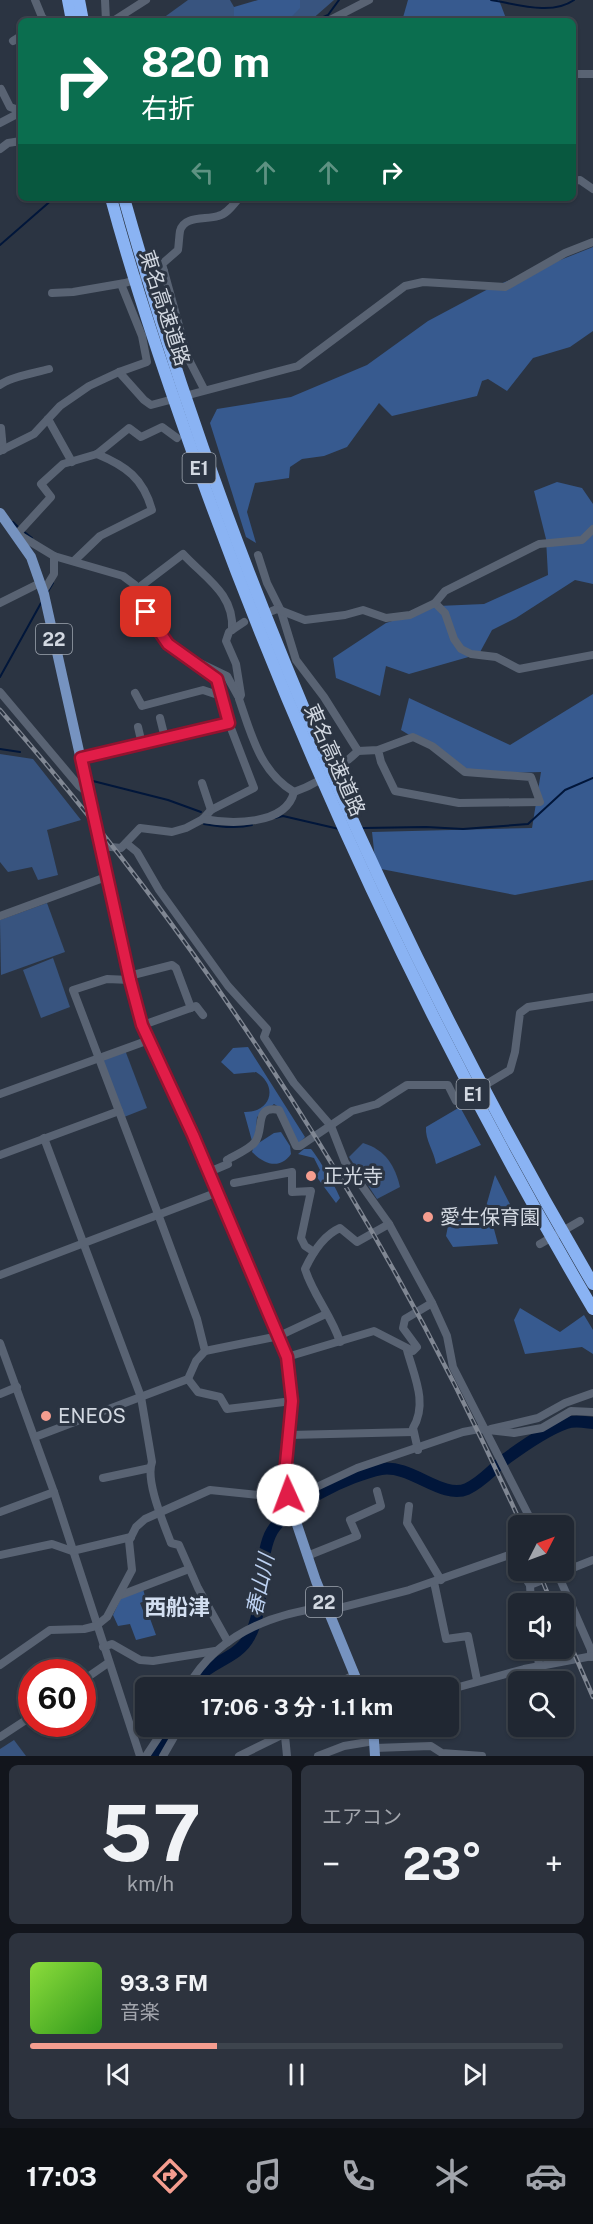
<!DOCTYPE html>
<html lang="ja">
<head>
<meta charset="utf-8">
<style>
	body { margin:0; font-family:"Public Sans","Noto Sans JP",sans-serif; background:#2d333e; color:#f1f3f6; height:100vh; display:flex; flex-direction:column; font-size:22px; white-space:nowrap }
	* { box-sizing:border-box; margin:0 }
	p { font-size:20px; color:#a2a5ac }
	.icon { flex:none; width:33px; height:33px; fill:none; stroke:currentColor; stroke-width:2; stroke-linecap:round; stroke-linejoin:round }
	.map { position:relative; height:1756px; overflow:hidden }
	.side { display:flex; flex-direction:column; gap:9px; padding:9px; background:#12151c; flex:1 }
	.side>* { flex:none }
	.hud { position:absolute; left:18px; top:18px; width:558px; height:183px; border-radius:9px; box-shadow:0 2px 4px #0004,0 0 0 2px #3d444d; background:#0b6e4f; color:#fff; overflow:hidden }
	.needle { width:39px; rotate:48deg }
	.buttons { position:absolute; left:508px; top:1515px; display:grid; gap:12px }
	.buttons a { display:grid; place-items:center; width:66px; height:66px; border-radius:9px; background:#202732; box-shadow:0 2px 4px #0004,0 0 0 2px #3d444d; font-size:30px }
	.speed { position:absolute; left:18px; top:1659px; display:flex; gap:12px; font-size:30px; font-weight:700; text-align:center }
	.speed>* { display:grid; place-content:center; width:78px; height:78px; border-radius:50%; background:#202732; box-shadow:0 2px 4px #0004,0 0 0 2px #3d444d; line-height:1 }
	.speed .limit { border:9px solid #d22; background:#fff; color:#111 }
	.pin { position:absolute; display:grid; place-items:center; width:51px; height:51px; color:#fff; margin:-26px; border-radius:12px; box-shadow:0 3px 9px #0006 }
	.me { position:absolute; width:66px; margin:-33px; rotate:358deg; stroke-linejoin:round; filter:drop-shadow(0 0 4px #0008) }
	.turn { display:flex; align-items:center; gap:21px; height:126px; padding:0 24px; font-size:27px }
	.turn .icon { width:78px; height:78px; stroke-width:2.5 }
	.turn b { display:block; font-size:42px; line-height:51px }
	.lanes { display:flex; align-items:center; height:57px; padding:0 24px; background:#0003; justify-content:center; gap:30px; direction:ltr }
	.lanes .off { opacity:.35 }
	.big { font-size:45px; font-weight:700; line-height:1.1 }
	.side .widget { flex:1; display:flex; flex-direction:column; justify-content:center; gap:9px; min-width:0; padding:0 21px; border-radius:9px; background:#2d333e }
	.side .dial { align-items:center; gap:0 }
	.dial b { font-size:78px; line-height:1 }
	.song { display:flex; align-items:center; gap:18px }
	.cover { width:72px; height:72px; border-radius:9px; background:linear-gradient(135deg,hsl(90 70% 55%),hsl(110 70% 35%)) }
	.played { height:6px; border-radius:3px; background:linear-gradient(90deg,#f59d8f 35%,#3d444d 35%) }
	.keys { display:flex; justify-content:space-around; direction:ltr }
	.heat { display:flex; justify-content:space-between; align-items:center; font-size:33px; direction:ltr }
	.side .tiles { flex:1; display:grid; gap:9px; grid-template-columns:1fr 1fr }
	.widget:last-child { grid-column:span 2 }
	.trip { position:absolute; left:135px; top:1677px; width:324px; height:60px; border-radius:9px; background:#202732; box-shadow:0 2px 4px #0004,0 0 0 2px #3d444d; font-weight:700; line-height:60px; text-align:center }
	.dock { display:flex; height:96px; justify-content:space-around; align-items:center; background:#0d1014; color:#a2a5ac }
	.dock .icon { width:42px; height:42px }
	.dock .active { color:#f59d8f }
	.dock b { font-size:27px; color:#f1f3f6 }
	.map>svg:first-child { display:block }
	.green { fill:#38547f }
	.forest { fill:#375a8f }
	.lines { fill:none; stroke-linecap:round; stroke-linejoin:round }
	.stream { stroke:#01163a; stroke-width:2 }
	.river { stroke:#01163a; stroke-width:12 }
	.minor { stroke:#596373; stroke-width:8 }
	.major { stroke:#7693c0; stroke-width:10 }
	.highway { stroke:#8ab3f3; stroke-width:12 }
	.rail-casing { stroke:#808793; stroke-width:4.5 }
	.rail { stroke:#2b3442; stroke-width:2; stroke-dasharray:7; stroke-linecap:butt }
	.route-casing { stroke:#92132f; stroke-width:15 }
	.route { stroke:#e11d48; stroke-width:10 }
	.poi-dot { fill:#f59d8f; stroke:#2b3442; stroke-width:2 }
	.labels { text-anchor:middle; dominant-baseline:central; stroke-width:6; stroke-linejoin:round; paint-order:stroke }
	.shield { fill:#2b3442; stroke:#a0a7b1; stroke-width:1.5 }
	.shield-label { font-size:18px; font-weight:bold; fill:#d2d8e1 }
	.street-label { font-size:20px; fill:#d2d8e1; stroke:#2b3442 }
	.poi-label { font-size:20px; fill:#d2d8e1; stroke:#2b3442; text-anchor:start }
	.water-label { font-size:21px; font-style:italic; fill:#bcd1f1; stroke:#2b3442 }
	.quarter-label { font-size:22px; font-weight:bold; fill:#d3dff1; stroke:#2b3442 }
</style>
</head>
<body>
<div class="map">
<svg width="593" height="1756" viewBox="0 0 593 1756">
	<rect width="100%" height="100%" fill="#2b3442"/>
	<g class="green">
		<polygon points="188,0 230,0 234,7 234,21 159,21"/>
		<polygon points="300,0 334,0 310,21 288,21 299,8"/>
		<polygon points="0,754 33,759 81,820 47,830 58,875 38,880 32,867 8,872 0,862"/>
		<polygon points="47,903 65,952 1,975 0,920"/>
		<polygon points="53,958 70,1007 41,1018 23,970"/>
		<polygon points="125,1050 147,1108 124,1117 102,1059"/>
		<path d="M363 1143C386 1150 395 1166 400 1187L377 1199 349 1157Z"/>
		<polygon points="14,1740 26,1756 0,1756 0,1749"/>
	</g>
	<g class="forest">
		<polygon points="258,0 300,0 300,8 288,21 234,21 234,7"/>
		<polygon points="408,0 499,0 507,21 402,21"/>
		<polygon points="593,247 593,331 570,347 533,358 507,391 488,379 482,381 477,396 392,416 379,403 347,447 324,456 302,459 290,467 289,478 255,483 247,512 256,543 246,537 210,423 217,409 291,397 367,365 428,321 490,288"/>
		<polygon points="557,482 582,488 593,504 593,584 575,580 516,618 492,630 479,654 409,674 386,666 380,696 336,678 333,658 386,623 438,606 484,604 548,575 546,539 534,491"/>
		<polygon points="593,694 593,880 515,895 376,868 372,832 532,828 541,772 474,774 401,730 409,698 510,745"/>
		<path d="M248 1047 305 1137 297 1146 282 1109 274 1104 257 1117 255 1139 252 1141 244 1112C271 1113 279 1086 256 1072L234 1074 221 1062 233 1048Z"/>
		<path d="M460 1107 481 1145 436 1164C434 1151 425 1140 426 1127Z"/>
		<path d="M281 1132 290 1146 291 1154C279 1171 263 1163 252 1152L254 1146 274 1133Z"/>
		<path d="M304 1149H311C318 1157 337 1189 340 1198L336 1203 316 1176 320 1170 314 1158 298 1154Z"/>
		<polygon points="495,1175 514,1212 491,1218 498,1244 453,1247 446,1236 448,1226 461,1216 483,1217"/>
		<polygon points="520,1308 560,1332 584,1315 593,1330 593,1354 582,1347 525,1354 514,1320"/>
		<polygon points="143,1589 146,1600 140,1603 144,1613 148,1613 156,1635 136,1640 130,1624 118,1626 113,1615 121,1598"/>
	</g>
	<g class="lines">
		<g class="stream">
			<path d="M491 0C516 4 552 16 574 0"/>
			<polyline points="314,21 328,15 339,0"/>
			<polyline points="0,245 54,198"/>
			<polyline points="13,522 18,527"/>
			<polyline points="23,531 32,538"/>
			<polyline points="47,593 53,583"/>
			<polyline points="0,677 41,603"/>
			<polyline points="0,749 20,752"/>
			<polyline points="89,780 168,800 201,812"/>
			<polyline points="275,818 283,816 339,829"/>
			<path d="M204 824C220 827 236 829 252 825"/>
			<polyline points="363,828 426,827 463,829 528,824 565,790 593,778"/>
		</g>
		<g class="river">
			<path d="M197 1678C212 1661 238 1658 249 1637 266 1608 257 1565 270 1535 283 1506 351 1475 381 1469 411 1464 442 1500 467 1489 483 1482 494 1467 507 1458 522 1447 549 1429 566 1423 575 1420 584 1422 593 1423"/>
			<polyline points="155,1756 173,1726"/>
		</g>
		<g class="minor">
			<polyline points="35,0 42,17 46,21"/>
			<polyline points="105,0 106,21"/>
			<polyline points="113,21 146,0"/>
			<polyline points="328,21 369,0"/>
			<polyline points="13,41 21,36"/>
			<polyline points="573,74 593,74"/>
			<polyline points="1,89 10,107 21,111"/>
			<polyline points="0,123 21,112"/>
			<polyline points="0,149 8,143 21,141"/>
			<polyline points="573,181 580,180 593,189"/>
			<polyline points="52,293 73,292 125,283 164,271"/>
			<polyline points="119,372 144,400 151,405 298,366 405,286 423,282 505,287 565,253 593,242"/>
			<path d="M0 385C10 377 35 373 49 369"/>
			<path d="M204 389 188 358 162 264 178 250C179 243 179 237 180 231 184 215 206 220 218 216 227 214 233 205 239 198"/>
			<polyline points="48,419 72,462"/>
			<polyline points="1,428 3,450"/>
			<polyline points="0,451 34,434 60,406 89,386 119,372 147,362 142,336 121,284"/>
			<polyline points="16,533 54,556 123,576 135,585 150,620 159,634 183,656 217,679 229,723 254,788 211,810 203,819 186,828 172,832 140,828 121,848 101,846"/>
			<polyline points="18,533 51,497 41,484 63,464 97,454 129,428 141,437 162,427 177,438"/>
			<polyline points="258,555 267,583 281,611 296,660 324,697 358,751 378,750 413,737 432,746 465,772 531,777 540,802 459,803 395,791 381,762 378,750"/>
			<path d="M74 561 100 536 152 510C143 478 126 466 97 454"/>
			<path d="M137 589 183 554C204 577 235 594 232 630"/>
			<polyline points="43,592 54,574 54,556"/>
			<polyline points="0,603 40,583"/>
			<polyline points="435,603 445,613 454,639 461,649 471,654 496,657 519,669 593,655"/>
			<polyline points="272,611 277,609 305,620 345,615 363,610 386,618 410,615 435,603 445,591 539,544 582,540 593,529"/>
			<path d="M244 622 229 632 226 641 236 664 241 695 239 699C251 734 260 772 294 792 320 783 339 769 358 751"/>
			<polyline points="200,663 227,676 238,696"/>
			<polyline points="0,692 79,786 89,794"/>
			<polyline points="135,693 142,706 203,690 221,696"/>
			<polyline points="160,718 165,738"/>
			<polyline points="138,727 142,744"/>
			<polyline points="80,758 229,723"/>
			<polyline points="202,783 211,810"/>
			<path d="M203 819C230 824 286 826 294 792"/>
			<polyline points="126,843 137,852 159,890 228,986 267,1029 264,1037 294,1083 331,1126 345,1162 389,1224 432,1303 447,1336 453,1367 534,1526"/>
			<polyline points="0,916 106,877"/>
			<polyline points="129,976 172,965 176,968 191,1008"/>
			<polyline points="143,1025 196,1006 203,1015"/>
			<polyline points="0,1094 149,1040"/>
			<path d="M44 1138 141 1397 152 1462C145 1481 164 1524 171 1543L179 1545 198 1588 228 1642"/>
			<polyline points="0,1155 119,1111"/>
			<path d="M227 1160C235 1155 249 1150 255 1142 265 1130 253 1105 279 1110L296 1146H300L352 1111 377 1104 407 1085H448L456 1101 460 1100 510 1070 515 1052 520 1013 528 1007 593 997"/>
			<polyline points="209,1172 228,1164"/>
			<polyline points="234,1183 292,1172 292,1192 311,1191 301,1238 305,1246 314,1252"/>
			<polyline points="540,1244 580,1221"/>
			<polyline points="0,1275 218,1192"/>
			<path d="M340 1342C332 1316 313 1295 305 1269 312 1254 324 1235 340 1228L357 1242 389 1224"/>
			<polyline points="0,1343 54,1492 140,1756"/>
			<path d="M407 1350C414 1376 428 1403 413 1428L418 1450"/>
			<polyline points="205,1351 279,1336 326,1314"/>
			<polyline points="287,1357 374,1331 413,1351 417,1347 403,1328 405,1319 432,1303"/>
			<polyline points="188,1379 198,1392 220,1397 227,1409 292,1401"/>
			<polyline points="0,1394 17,1387"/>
			<polyline points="491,1429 538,1418 565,1403 593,1393"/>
			<polyline points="289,1435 413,1432"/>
			<polyline points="35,1437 188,1379 196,1361 205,1351 197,1319 158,1214 73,990 107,979 130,980"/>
			<polyline points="103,1478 150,1468"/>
			<polyline points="289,1500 357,1468 463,1432 479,1429 514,1433 542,1428 571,1411 593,1412"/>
			<polyline points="409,1506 407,1523 441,1580"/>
			<polyline points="0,1512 54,1492"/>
			<polyline points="0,1555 52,1544 72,1551 131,1537"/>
			<polyline points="307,1556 357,1536 350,1520 381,1506 377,1491"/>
			<polyline points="520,1570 530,1585 593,1560"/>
			<polyline points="556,1570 591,1650 591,1657"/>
			<polyline points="434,1582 446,1639 468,1636 477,1680"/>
			<polyline points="530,1585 531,1604"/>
			<polyline points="121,1595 189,1569"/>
			<polyline points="327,1611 409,1590 509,1555 519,1569"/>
			<polyline points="103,1647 112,1644 140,1660 153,1661 215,1651"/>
			<polyline points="537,1648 539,1666"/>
			<polyline points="0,1665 50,1630 84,1629 96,1626 107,1617 132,1570 129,1541 136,1527 145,1519 210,1490 259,1495 287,1495"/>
			<polyline points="82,1681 108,1663"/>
			<path d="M187 1688C216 1636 269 1614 326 1607"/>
			<polyline points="328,1688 354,1675"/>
			<polyline points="448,1690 524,1669 593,1656"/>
			<polyline points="284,1726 287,1756"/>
			<polyline points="0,1737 32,1716"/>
			<polyline points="375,1748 431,1746 442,1753 482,1756"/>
			<polyline points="146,1756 166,1726"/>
			<polyline points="163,1756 178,1730"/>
			<polyline points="239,1756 286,1733"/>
			<polyline points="318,1756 344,1746 374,1741"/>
		</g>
		<g class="major">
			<polyline points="0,513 31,557 44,594 130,980 143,1025 193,1135 285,1350 292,1382 285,1474 287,1495 316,1581 360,1688"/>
			<polyline points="373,1726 375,1756"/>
		</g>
		<g class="highway">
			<polyline points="68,0 72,21"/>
			<polyline points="79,0 83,21"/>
			<path d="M111 198C137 294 170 389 203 482 307 769 438 1046 593 1309"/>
			<path d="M124 198C229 572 396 949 593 1284"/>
		</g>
		<defs>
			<g id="rail">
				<path d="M0 710C213 954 390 1231 522 1526"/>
				<polyline points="538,1570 552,1604"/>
				<polyline points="564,1630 593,1697"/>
			</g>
		</defs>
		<use href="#rail" class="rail-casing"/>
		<use href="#rail" class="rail"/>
	</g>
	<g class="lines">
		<defs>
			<polyline id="route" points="146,612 168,644 217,679 229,723 81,758 130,980 142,1025 193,1135 287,1357 292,1401 285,1474 288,1495"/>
		</defs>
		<use href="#route" class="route-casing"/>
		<use href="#route" class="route"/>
	</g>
	<g class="poi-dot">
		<circle cx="311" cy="1176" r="6"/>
		<circle cx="428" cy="1217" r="6"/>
		<circle cx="46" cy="1416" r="6"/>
	</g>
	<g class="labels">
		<g class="shield">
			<rect x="182.5" y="453" width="33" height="30" rx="4.5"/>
			<rect x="36" y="624" width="36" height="30" rx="4.5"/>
			<rect x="456.5" y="1079" width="33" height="30" rx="4.5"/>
			<rect x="306" y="1587" width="36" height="30" rx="4.5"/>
		</g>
		<g class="shield-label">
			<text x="199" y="468">E1</text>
			<text x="54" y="639">22</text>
			<text x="473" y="1094">E1</text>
			<text x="324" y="1602">22</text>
		</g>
		<g class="street-label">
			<text transform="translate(165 308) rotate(72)">東名高速道路</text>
			<text transform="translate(335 760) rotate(66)">東名高速道路</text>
		</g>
		<g class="poi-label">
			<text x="323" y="1176">正光寺</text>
			<text x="440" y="1217">愛生保育園</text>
			<text x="58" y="1416">ENEOS</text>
		</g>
		<g class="water-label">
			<text transform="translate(260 1585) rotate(-78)">春山川</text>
		</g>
		<g class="quarter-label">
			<text x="177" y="1607">西船津</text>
		</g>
	</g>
</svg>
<div class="buttons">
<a><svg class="needle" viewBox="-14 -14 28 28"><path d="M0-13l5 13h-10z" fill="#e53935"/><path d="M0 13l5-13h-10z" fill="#a2a5ac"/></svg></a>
<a><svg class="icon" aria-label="sound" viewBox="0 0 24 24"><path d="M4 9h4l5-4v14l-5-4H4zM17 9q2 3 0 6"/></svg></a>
<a><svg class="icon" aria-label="search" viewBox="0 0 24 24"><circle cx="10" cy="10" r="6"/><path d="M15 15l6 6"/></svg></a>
</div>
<div class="speed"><div class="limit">60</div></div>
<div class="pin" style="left:146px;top:612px;background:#d93025"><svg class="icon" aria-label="arrive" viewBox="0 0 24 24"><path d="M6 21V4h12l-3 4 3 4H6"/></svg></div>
<svg class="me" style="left:288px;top:1495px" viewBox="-20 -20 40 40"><circle r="19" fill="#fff"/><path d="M0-13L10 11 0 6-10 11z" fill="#e11d48"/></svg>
<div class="trip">17:06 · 3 分 · 1.1 km</div>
<div class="hud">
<div class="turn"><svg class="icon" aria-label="right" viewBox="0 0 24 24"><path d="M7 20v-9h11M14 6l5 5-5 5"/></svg><div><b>820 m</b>右折</div></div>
<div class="lanes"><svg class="icon off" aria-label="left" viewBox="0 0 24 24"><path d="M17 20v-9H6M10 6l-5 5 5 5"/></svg><svg class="icon off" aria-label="ahead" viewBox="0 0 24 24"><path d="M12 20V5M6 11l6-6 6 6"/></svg><svg class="icon off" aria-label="ahead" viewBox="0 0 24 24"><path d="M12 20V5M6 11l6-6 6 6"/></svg><svg class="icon" aria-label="right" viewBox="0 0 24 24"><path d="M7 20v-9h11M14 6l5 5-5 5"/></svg></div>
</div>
</div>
<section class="side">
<div class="tiles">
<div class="widget dial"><b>57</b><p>km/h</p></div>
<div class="widget"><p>エアコン</p>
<div class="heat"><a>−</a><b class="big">23°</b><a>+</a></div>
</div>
<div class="widget">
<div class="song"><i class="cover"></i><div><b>93.3 FM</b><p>音楽</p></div></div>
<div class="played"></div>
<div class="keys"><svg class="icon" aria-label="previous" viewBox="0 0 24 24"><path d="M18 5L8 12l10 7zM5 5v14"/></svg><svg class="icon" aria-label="pause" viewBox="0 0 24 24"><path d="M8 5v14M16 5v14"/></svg><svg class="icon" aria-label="next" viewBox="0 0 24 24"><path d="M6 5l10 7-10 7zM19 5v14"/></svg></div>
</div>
</div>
</section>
<nav class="dock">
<b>17:03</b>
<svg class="icon active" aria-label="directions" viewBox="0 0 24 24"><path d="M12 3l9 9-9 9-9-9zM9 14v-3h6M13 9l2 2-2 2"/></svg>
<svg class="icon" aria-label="music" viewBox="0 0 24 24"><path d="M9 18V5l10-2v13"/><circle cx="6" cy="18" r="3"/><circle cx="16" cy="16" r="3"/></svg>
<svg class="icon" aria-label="phone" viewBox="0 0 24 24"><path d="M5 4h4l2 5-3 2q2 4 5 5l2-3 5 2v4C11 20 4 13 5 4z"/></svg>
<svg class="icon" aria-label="climate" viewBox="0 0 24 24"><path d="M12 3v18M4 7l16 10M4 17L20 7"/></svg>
<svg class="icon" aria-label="car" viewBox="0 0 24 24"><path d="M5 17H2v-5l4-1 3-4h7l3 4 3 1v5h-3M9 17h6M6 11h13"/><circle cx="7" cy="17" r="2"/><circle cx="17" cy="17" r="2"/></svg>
</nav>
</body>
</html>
